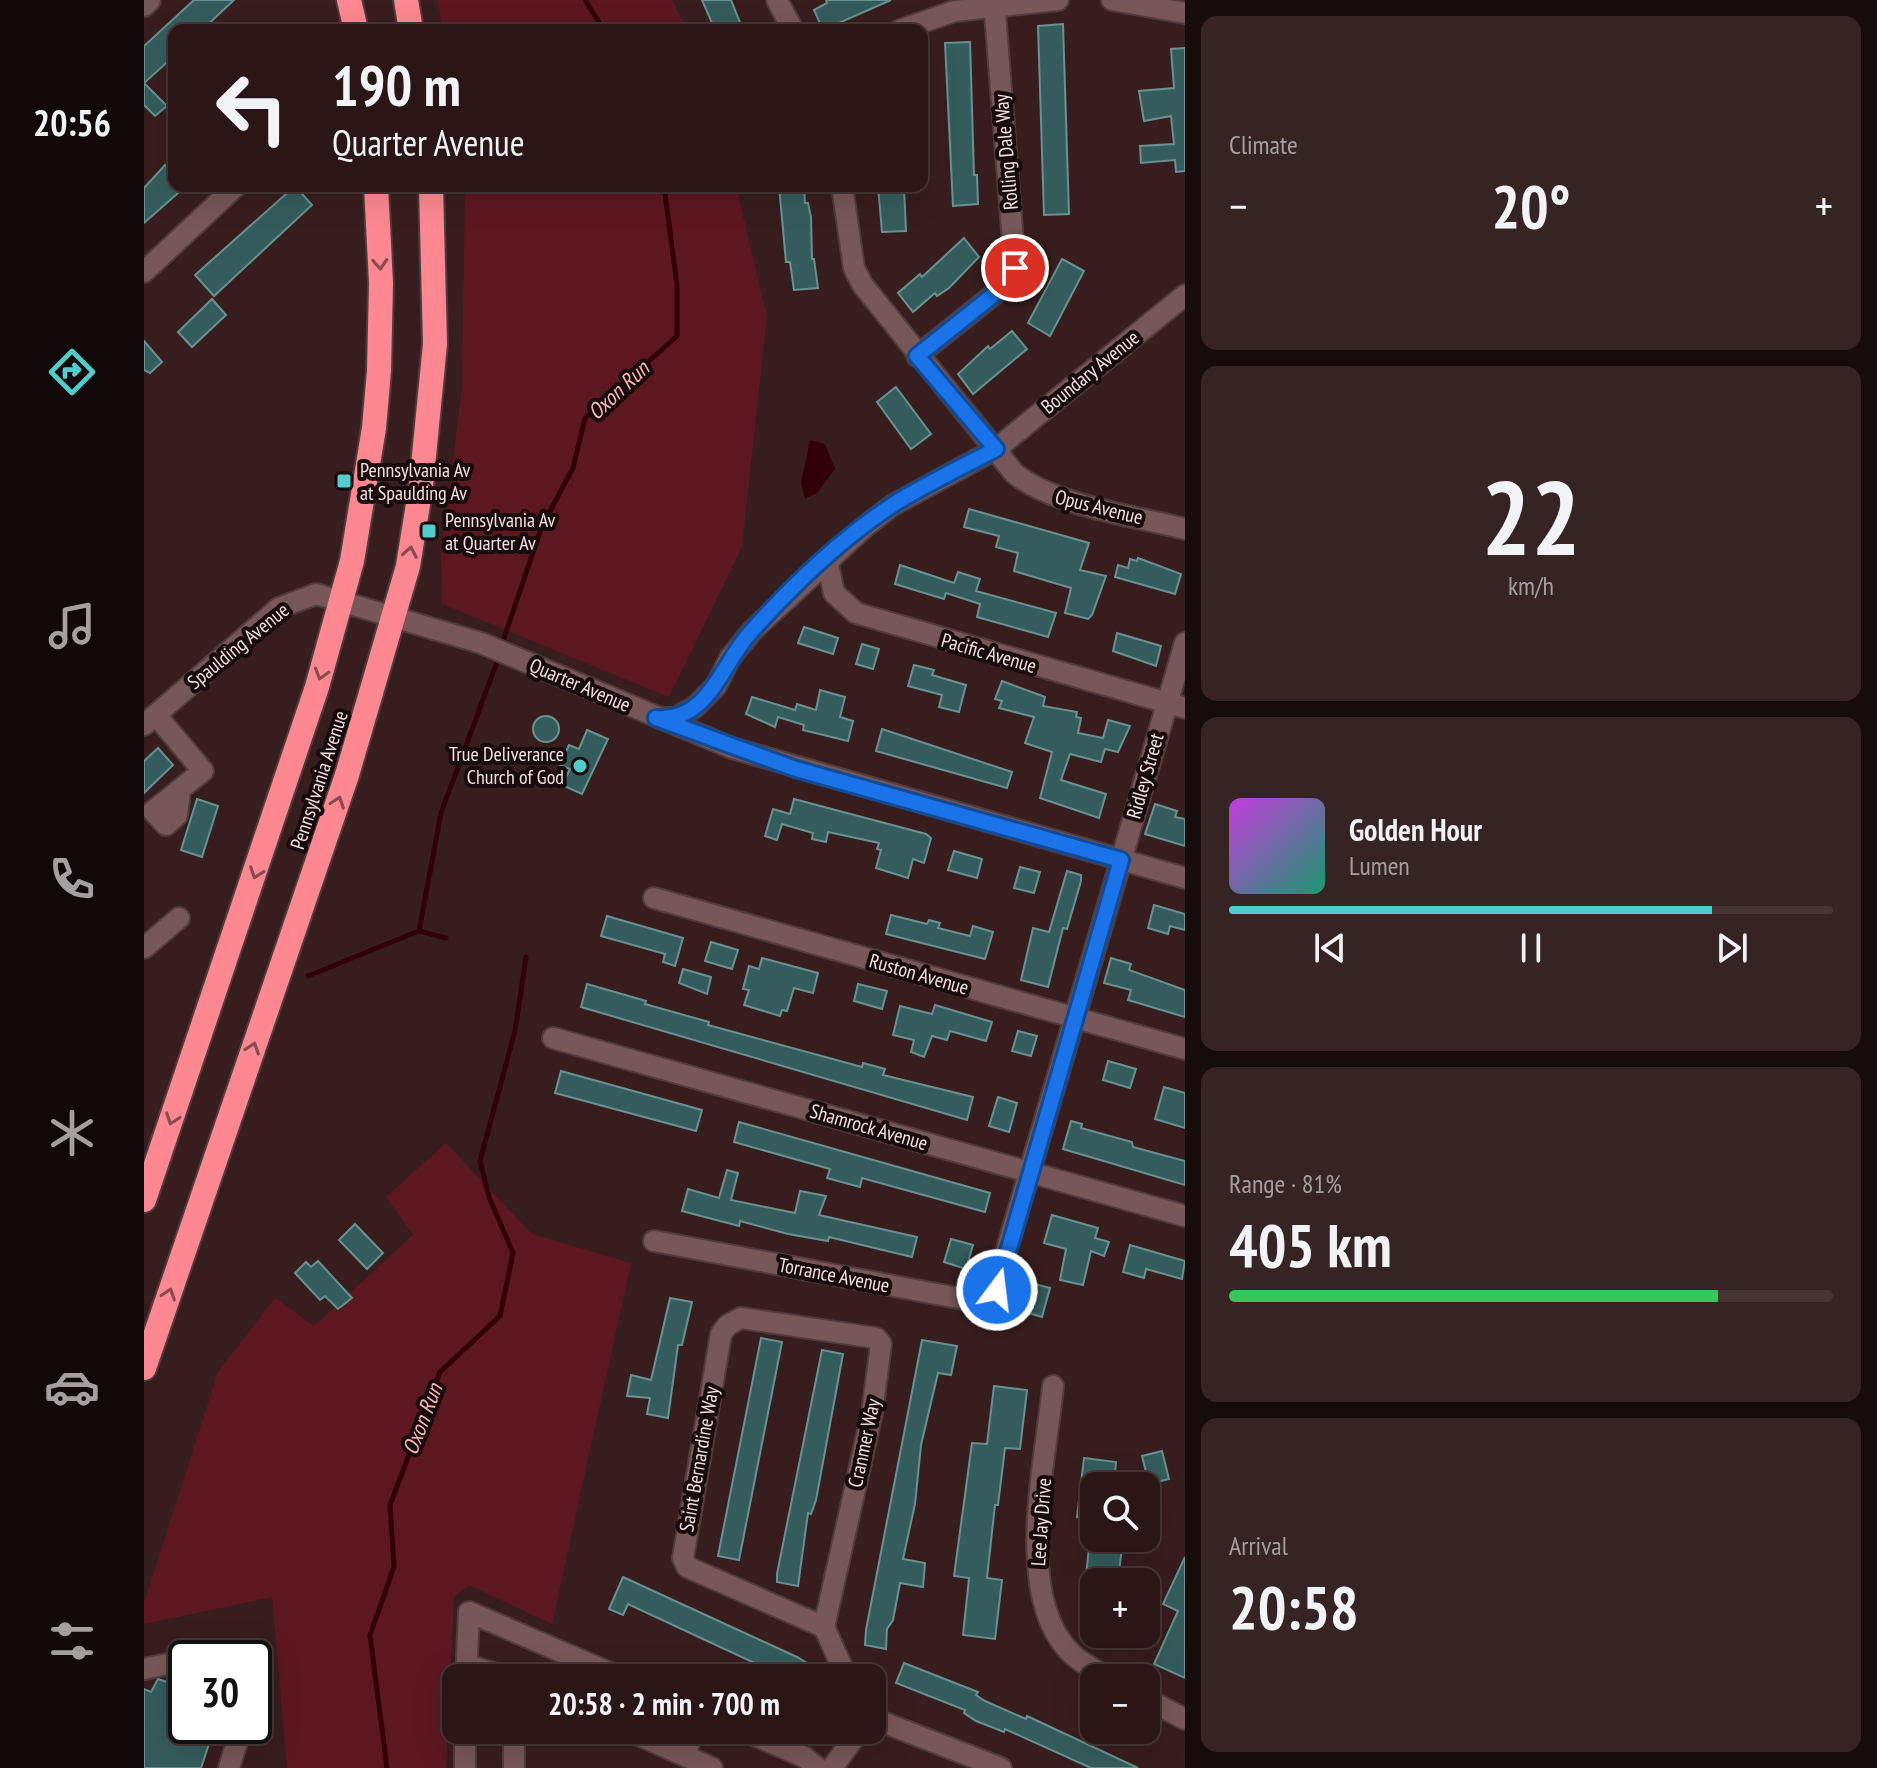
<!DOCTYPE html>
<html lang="en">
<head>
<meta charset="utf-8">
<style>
	body { margin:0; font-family:"PT Sans Narrow",sans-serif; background:#362323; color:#f1f3f6; height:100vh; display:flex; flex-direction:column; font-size:30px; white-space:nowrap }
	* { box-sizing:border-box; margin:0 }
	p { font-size:26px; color:#a59fa1 }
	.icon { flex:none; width:44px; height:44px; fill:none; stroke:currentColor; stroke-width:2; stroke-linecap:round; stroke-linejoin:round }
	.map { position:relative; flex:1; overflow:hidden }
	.details { display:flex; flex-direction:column; gap:16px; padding:16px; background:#170c0c; width:692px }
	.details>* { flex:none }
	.banner { position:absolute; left:24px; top:24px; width:760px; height:168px; border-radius:16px; box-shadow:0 8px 32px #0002,0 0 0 2px #463535; background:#2a1616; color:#f1f3f6; overflow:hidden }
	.fabs { position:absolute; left:936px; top:1472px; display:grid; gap:16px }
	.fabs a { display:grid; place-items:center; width:80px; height:80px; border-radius:16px; background:#2a1616; box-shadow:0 8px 32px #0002,0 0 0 2px #463535; font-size:40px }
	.speed { position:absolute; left:24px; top:1640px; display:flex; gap:16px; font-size:40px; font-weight:700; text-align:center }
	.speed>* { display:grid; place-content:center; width:104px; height:104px; border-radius:50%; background:#2a1616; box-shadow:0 8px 32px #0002,0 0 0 2px #463535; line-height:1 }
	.speed .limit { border:4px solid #111; border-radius:12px; background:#fff; color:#111 }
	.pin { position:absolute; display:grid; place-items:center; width:68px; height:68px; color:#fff; margin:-34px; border:4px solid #fff; border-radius:50%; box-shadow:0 2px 8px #0007 }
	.me { position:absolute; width:88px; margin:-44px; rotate:15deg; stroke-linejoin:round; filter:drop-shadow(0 0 6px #0008) }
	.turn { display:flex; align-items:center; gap:28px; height:168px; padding:0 32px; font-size:36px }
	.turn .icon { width:104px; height:104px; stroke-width:2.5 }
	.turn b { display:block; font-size:56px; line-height:68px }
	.big { font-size:60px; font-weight:700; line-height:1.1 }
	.details .widget { flex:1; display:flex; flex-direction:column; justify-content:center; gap:12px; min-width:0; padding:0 28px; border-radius:16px; background:#362323 }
	.details .dial { align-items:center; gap:0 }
	.dial b { font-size:104px; line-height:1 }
	.song { display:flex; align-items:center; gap:24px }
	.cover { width:96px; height:96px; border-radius:12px; background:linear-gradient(135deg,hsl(290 70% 55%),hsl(160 70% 35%)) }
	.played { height:8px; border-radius:4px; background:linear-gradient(90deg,#52cdce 80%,#463535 80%) }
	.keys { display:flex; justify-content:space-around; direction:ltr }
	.heat { display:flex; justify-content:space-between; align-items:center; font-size:44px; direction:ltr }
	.charge { height:12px; border-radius:6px; background:linear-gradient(90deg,#34c759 81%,#463535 0) }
	.trip { position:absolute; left:298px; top:1664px; width:444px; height:80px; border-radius:16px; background:#2a1616; box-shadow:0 8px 32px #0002,0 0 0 2px #463535; font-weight:700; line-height:80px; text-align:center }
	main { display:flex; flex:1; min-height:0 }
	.tab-bar { display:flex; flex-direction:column; width:144px; justify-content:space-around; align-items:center; background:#110909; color:#a59fa1 }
	.tab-bar .icon { width:56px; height:56px }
	.tab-bar .on { color:#52cdce }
	.tab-bar b { font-size:36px; color:#f1f3f6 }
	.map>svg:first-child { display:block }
	.green { fill:#5d1721 }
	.water { fill:#310007 }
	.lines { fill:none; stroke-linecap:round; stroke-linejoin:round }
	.stream { stroke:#310007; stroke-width:5 }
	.building { fill:#355c5c; stroke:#699191; stroke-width:2 }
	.minor-casing { stroke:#523b3c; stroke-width:24 }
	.highway-casing { stroke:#523b3c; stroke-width:28 }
	.minor { stroke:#785758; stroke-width:20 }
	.highway { stroke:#fd8891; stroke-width:24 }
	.oneway { stroke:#8a4a4e }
	.route-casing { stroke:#114b97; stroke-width:20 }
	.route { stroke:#1a73e8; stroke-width:14 }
	.poi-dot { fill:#52cdce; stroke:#170b0c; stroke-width:3 }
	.labels { text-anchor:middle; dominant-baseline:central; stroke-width:8; stroke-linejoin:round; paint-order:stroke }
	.street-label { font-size:20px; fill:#f5e1e2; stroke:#170b0c }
	.poi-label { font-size:20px; fill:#f5e1e2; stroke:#170b0c; text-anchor:start }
	.water-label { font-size:22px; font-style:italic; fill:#fbb5b7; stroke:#170b0c }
</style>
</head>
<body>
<main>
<nav class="tab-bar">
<b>20:56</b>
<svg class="icon on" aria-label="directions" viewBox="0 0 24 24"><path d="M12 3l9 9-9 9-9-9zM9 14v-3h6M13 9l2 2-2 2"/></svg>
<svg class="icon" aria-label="music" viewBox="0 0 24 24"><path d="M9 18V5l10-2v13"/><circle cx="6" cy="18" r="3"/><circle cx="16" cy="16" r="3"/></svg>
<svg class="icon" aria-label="phone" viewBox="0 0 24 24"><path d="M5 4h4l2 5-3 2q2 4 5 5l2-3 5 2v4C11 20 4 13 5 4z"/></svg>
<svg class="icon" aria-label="climate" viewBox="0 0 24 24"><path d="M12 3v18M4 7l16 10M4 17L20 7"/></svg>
<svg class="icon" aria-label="car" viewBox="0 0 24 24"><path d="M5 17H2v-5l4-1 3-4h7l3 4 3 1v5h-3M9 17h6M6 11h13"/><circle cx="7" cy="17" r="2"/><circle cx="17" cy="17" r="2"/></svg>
<svg class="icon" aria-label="filters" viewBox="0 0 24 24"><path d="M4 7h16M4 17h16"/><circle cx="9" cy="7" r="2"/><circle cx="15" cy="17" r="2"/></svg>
</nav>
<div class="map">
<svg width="1041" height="1768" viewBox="0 0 1041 1768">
	<rect width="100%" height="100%" fill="#381d1e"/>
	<g class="green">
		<polygon points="294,0 528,0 543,30 298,30"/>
		<polygon points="321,186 592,186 623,316 598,547 525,697 298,604 297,553 318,389"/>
		<polygon points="302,1143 388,1234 487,1263 408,1624 325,1585 310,1597 302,1768 143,1768 128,1597 0,1624 0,1603 74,1372 131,1298 170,1326 269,1235 242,1197"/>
	</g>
	<polygon class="water" points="666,440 681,444 691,469 673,493 661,499 657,483"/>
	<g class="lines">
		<g class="stream">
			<polyline points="441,0 460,30"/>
			<polyline points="360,638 398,526 429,468 441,418 533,336 533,285 520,186"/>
			<polyline points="275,931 302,938"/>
			<polyline points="164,976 275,931 297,813 353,662"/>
			<polyline points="243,1768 226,1635 250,1567 246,1505 296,1372 356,1316 369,1253 345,1197 336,1161 371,1031 382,957"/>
		</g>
	</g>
	<g class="building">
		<polygon points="50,0 90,0 58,30 30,30 30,56 0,83 23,106 11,116 0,105 0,46"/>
		<polygon points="558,0 587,0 599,30 571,30"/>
		<polygon points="682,0 747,0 679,30 670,10 683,3"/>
		<polygon points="919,24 925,214 900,215 894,26"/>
		<polygon points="826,42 830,175 833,175 834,204 809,206 801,43"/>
		<polygon points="1041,48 1041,171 1032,172 1031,160 997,163 996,146 1030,144 1027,116 1000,121 995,91 1030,88 1027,49"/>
		<polygon points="21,165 30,174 30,186 42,186 0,223 0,188"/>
		<polygon points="151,186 168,205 70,296 51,275"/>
		<polygon points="635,186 660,186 661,203 664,203 667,217 668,259 670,259 674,288 650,290 646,262 642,262"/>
		<polygon points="734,186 760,188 762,231 738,232"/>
		<polygon points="820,238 835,257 805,288 793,296 791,293 769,312 754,293 776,274 778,277"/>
		<polygon points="918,259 940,271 906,336 884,323"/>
		<polygon points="68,299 82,315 48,347 34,332"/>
		<polygon points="868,331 883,349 829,394 814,374 844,346 846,349"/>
		<polygon points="0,341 18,362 6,373 0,370"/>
		<polygon points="752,387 787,434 767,449 733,402"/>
		<polygon points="825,509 945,543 936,570 962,576 948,615 944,619 921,613 927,588 870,571 874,553 852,547 855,536 820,527"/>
		<polygon points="994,558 1037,574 1031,594 971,577 974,565 984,568 986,559 993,561"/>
		<polygon points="756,565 810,583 814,572 836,579 832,591 912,613 904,637 833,617 836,604 802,593 800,599 751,584"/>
		<polygon points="660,627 694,638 689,654 654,643"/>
		<polygon points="973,633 1017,646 1012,666 969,651"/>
		<polygon points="718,644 735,649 729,669 712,664"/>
		<polygon points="770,665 790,670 788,675 822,685 815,712 795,707 798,695 764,686"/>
		<polygon points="858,681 901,697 899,706 933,712 932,717 937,718 934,733 959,738 964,720 986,726 974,752 961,749 957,762 926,754 917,780 962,794 955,818 896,798 908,752 881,743 890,717 855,708 858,701 851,699"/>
		<polygon points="676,690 701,697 696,717 709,721 704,741 659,730 660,725 634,717 631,727 602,714 608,697 651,710 653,704 672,710"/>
		<circle cx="402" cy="729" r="13"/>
		<polygon points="738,729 868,772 863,788 732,751"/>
		<polygon points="443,730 464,739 438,794 418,785 426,769 416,765 425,745 435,749"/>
		<polygon points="14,748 29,765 0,793 0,761"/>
		<polygon points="53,799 74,806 58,857 37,850"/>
		<polygon points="650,799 782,834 787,838 780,863 769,859 764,878 732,868 737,850 733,849 735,843 684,832 682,842 668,839 669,833 638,824 633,840 621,836 629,809 646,814"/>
		<polygon points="1011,804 1033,811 1031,817 1041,819 1041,846 1001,834"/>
		<polygon points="810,851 838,859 833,878 804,870"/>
		<polygon points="876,867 896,872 890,893 870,888"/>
		<polygon points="923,871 937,875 937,881 923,929 919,928 904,987 877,980 889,928 905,932"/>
		<polygon points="1010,905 1041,914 1041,930 1026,926 1024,934 1004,928"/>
		<polygon points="747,915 783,924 785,920 796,923 794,928 826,936 829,926 849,932 841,959 742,934"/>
		<polygon points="463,916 539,938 531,966 519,962 521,954 457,936"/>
		<polygon points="567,942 594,950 588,969 561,961"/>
		<polygon points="618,958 674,973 669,993 650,988 643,1011 638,1010 636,1016 600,1005 605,990 599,989 605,966 615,969"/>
		<polygon points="967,958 987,964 985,970 1041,990 1041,1017 984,1000 987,990 960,983"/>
		<polygon points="539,969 567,977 563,994 535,983"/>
		<polygon points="443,984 502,1001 501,1004 565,1022 564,1025 718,1067 719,1063 741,1069 739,1075 829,1097 823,1120 437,1007"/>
		<polygon points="714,984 743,991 738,1009 710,1001"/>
		<polygon points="791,1005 848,1022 842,1041 806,1031 803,1040 788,1036 780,1057 767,1052 770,1040 749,1035 756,1006 788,1014"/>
		<polygon points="874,1031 893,1036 887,1056 868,1051"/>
		<polygon points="964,1061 992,1069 986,1088 959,1080"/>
		<polygon points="417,1071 558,1110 552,1131 411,1093"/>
		<polygon points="1020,1087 1041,1093 1041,1128 1011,1119"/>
		<polygon points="854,1097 873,1103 865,1132 845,1126"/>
		<polygon points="927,1121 938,1124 937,1128 988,1142 989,1147 1041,1161 1041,1185 919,1149"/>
		<polygon points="595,1122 846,1193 841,1212 718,1178 716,1187 683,1178 686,1169 590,1142"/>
		<polygon points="583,1170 594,1173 587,1200 651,1213 656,1191 682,1196 675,1215 773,1237 768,1257 685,1237 684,1241 644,1234 596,1221 595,1226 538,1211 544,1189 575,1198"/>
		<polygon points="908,1215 954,1228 951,1238 965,1242 960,1256 947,1251 939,1285 916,1280 922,1249 900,1243"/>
		<polygon points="211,1224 239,1253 223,1269 195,1240"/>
		<polygon points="807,1239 829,1245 822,1269 800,1262"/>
		<polygon points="986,1245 1041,1261 1038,1279 1002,1269 1000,1278 979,1272"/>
		<polygon points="174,1261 208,1298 194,1309 181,1296 176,1300 151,1273 162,1262 167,1267"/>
		<polygon points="887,1283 906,1288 898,1317 878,1311"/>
		<polygon points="526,1298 548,1302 538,1345 534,1345 524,1418 503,1414 506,1398 483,1396 487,1375 507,1380"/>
		<polygon points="617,1338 638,1342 595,1560 574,1556"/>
		<polygon points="778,1340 813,1346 807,1375 794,1373 777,1445 771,1504 759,1559 781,1563 779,1587 756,1583 749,1620 743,1629 742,1649 721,1645 722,1630"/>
		<polygon points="678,1350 699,1354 672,1500 667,1514 664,1513 654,1586 633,1582 633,1574"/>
		<polygon points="850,1386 883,1390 876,1449 861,1448 854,1505 851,1505 843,1578 858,1580 851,1639 819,1635 825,1578 810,1576 828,1443 843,1444"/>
		<polygon points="1018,1451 1025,1479 1005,1484 998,1456"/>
		<polygon points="940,1458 972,1462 970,1486 950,1486 950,1519 933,1517"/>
		<polygon points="946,1538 979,1538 974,1582 956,1582 957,1578 942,1576"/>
		<polygon points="1041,1557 1041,1678 1010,1664 1034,1611 1019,1604"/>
		<polygon points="479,1577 653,1657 666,1665 660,1678 648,1678 617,1666 484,1604 479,1615 465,1609"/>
		<polygon points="760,1663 834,1692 832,1695 841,1701 882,1719 883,1716 994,1768 947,1768 861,1729 860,1732 832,1721 820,1713 821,1710 752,1683"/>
		<polygon points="42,1673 42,1726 71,1726 57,1768 0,1768 0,1689 7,1692 14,1679 32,1685 35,1675"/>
	</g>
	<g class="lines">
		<defs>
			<g id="minor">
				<polyline points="633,0 649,30"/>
				<polyline points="968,0 1041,13"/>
				<polyline points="0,6 6,0"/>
				<polyline points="756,30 811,11 914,0"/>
				<path d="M698 186 710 268 718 284 870 473C908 505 991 516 1041 529"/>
				<polyline points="0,272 92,186"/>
				<polyline points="773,356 853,292 871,268 850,0"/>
				<polyline points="683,560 690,593 712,613 1041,708"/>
				<polyline points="12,715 59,771 9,811 22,825 33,815 36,790"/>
				<polyline points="516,718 531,718 551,707 572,686 586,658 608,631 723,525 749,505 852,449 1041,295"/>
				<polyline points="0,725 135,608 172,594 337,643 588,748 1041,878"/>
				<polyline points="510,898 1041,1049"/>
				<polyline points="0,948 35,918"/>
				<polyline points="409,1038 1041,1216"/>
				<polyline points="510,1241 830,1301 837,1302 849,1296 1041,643"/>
				<polygon points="597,1318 732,1338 737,1344 728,1413 680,1627 543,1567 539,1558 577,1334 584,1325"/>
				<path d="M909 1386C902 1459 870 1591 924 1650 935 1662 951 1670 965 1678"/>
				<polyline points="680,1627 703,1678"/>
				<polyline points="323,1661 327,1666 365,1678"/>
				<polyline points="0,1669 42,1660"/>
				<polyline points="322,1678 325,1612 478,1678"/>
				<polyline points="110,1682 110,1689"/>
				<polyline points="1002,1699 1041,1719"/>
				<polyline points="728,1718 857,1768"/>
				<polyline points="483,1730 568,1768"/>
				<polyline points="598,1730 660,1757 674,1768"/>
				<polyline points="540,1755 551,1730"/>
				<polyline points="85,1768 98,1726"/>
				<polyline points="321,1768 321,1730"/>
				<polyline points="370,1768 370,1730"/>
				<polyline points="688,1768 716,1730"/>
			</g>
			<g id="highway">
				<polyline points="205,0 212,30"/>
				<polyline points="262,0 267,30"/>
				<polyline points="0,1200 173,687 208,561 230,428 235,371 237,283 232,186"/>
				<polyline points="0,1368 203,775 264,566 277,486 291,344 287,186"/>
			</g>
		</defs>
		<use href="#minor" class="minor-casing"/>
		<use href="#highway" class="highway-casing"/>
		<use href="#minor" class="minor"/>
		<use href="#highway" class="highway"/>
	</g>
	<defs><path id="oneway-chevron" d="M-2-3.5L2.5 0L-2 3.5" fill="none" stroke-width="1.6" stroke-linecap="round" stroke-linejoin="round" transform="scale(2)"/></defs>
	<g class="oneway">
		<use href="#oneway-chevron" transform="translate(236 264) rotate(87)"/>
		<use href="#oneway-chevron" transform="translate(266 552) rotate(-80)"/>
		<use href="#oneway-chevron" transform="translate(177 674) rotate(107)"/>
		<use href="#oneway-chevron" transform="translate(194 802) rotate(-71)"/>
		<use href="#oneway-chevron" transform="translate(112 873) rotate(109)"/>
		<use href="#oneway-chevron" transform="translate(109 1048) rotate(-71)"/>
		<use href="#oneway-chevron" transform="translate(28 1119) rotate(109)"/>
		<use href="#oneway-chevron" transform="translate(25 1294) rotate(-71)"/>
	</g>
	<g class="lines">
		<defs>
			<path id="route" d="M853 1290 977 860 652 769 512 718C564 722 577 666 605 634 646 588 698 538 750 504 782 484 818 467 852 449L773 356 853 292 871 268"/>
		</defs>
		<use href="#route" class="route-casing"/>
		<use href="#route" class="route"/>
	</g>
	<g class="poi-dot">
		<rect x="192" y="473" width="16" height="16" rx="4"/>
		<rect x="277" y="523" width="16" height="16" rx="4"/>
		<circle cx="436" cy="766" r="8"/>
	</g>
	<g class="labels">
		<g class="street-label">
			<text transform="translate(862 152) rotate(-95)">Rolling Dale Way</text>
			<text transform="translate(946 372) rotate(-39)">Boundary Avenue</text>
			<text transform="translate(955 507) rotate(14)">Opus Avenue</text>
			<text transform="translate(94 646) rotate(-39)">Spaulding Avenue</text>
			<text transform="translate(845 653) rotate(16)">Pacific Avenue</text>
			<text transform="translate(436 685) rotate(23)">Quarter Avenue</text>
			<text transform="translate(1001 776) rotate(-74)">Ridley Street</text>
			<text transform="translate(175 780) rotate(-72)">Pennsylvania Avenue</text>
			<text transform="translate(775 974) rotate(16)">Ruston Avenue</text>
			<text transform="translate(725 1127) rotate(16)">Shamrock Avenue</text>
			<text transform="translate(690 1275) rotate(11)">Torrance Avenue</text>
			<text transform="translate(720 1443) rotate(-78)">Cranmer Way</text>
			<text transform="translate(555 1459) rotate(-80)">Saint Bernardine Way</text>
			<text transform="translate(897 1522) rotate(-86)">Lee Jay Drive</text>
		</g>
		<g class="poi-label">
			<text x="216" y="470">Pennsylvania Av<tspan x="216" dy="23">at Spaulding Av</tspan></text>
			<text x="301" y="520">Pennsylvania Av<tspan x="301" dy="23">at Quarter Av</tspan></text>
			<text x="420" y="754" text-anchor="end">True Deliverance<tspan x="420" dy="23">Church of God</tspan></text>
		</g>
		<g class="water-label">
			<text transform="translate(474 390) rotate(-43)">Oxon Run</text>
			<text transform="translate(278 1419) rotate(-69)">Oxon Run</text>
		</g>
	</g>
</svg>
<div class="fabs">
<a><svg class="icon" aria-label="search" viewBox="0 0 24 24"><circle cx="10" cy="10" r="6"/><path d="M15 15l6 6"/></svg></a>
<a>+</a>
<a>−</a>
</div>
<div class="speed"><div class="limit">30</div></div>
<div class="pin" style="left:871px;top:268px;background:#d93025"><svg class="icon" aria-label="arrive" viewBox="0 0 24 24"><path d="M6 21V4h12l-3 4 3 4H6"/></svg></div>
<svg class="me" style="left:853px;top:1290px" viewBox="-20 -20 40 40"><circle r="17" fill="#1a73e8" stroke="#fff" stroke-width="3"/><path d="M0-11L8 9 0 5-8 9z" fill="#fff"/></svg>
<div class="trip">20:58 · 2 min · 700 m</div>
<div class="banner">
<div class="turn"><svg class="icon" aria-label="left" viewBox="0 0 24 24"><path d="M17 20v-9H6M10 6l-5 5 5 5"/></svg><div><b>190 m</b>Quarter Avenue</div></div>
</div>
</div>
<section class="details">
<div class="widget"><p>Climate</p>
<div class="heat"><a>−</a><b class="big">20°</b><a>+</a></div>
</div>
<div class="widget dial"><b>22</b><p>km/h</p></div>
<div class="widget">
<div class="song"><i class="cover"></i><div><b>Golden Hour</b><p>Lumen</p></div></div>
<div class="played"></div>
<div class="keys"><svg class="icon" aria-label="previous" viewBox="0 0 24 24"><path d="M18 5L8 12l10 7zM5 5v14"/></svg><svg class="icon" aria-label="pause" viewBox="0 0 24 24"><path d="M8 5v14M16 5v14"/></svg><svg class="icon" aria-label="next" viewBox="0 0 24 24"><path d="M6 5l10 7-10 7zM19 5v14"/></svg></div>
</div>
<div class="widget"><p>Range · 81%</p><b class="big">405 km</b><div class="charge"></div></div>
<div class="widget"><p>Arrival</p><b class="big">20:58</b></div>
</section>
</main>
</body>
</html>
